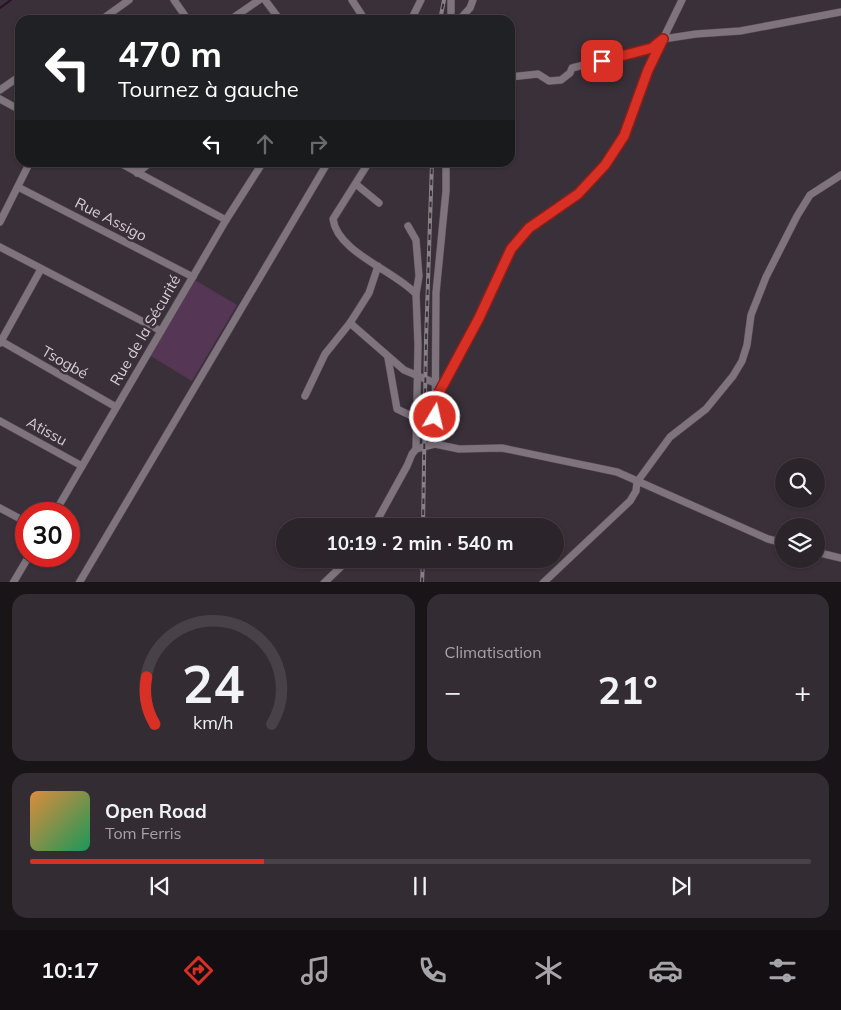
<!DOCTYPE html>
<html lang="fr">
<head>
<meta charset="utf-8">
<style>
	body { margin:0; font-family:Mulish,sans-serif; background:#342c33; color:#f1f3f6; height:100vh; display:flex; flex-direction:column; font-size:19px; white-space:nowrap }
	* { box-sizing:border-box; margin:0 }
	p { font-size:16px; color:#a6a4a9 }
	.icon { flex:none; width:28px; height:28px; fill:none; stroke:currentColor; stroke-width:2; stroke-linecap:round; stroke-linejoin:round }
	.map { position:relative; height:582px; overflow:hidden }
	.side { display:flex; flex-direction:column; gap:12px; padding:12px; background:#181418; flex:1 }
	.side>* { flex:none }
	.top-card { position:absolute; left:15px; top:15px; width:500px; height:152px; border-radius:15px; box-shadow:0 1px 4px #0004,0 0 0 1px #484147; background:#202124; color:#fff; overflow:hidden }
	.tools { position:absolute; left:775px; top:458px; display:grid; gap:10px }
	.tools a { display:grid; place-items:center; width:50px; height:50px; border-radius:50%; background:#2c242b; box-shadow:0 1px 4px #0004,0 0 0 1px #484147; font-size:25px }
	.speed { position:absolute; left:15px; top:502px; display:flex; gap:10px; font-size:25px; font-weight:700; text-align:center }
	.speed>* { display:grid; place-content:center; width:65px; height:65px; border-radius:50%; background:#2c242b; box-shadow:0 1px 4px #0004,0 0 0 1px #484147; line-height:1 }
	.speed .limit { border:8px solid #d22; background:#fff; color:#111 }
	.pin { position:absolute; display:grid; place-items:center; width:42px; height:42px; color:#fff; margin:-21px; border-radius:10px; box-shadow:0 2px 8px #0006 }
	.me { position:absolute; width:55px; margin:-28px; rotate:9deg; stroke-linejoin:round; filter:drop-shadow(0 0 4px #0008) }
	.turn { display:flex; align-items:center; gap:18px; height:105px; padding:0 20px; font-size:22px }
	.turn .icon { width:65px; height:65px; stroke-width:2.5 }
	.turn b { display:block; font-size:35px; line-height:42px }
	.lanes { display:flex; align-items:center; height:48px; padding:0 20px; background:#0003; justify-content:center; gap:25px; direction:ltr }
	.lanes .off { opacity:.35 }
	.big { font-size:38px; font-weight:700; line-height:1.1 }
	.side .widget { flex:1; display:flex; flex-direction:column; justify-content:center; gap:8px; min-width:0; padding:0 18px; border-radius:15px; background:#342c33 }
	.side .dial { align-items:center; gap:0 }
	.dial svg { height:130px; overflow:visible; fill:none; stroke:#484147; stroke-width:7; stroke-linecap:round; text-anchor:middle }
	.dial text { fill:#f1f3f6; stroke:none }
	.song { display:flex; align-items:center; gap:15px }
	.cover { width:60px; height:60px; border-radius:8px; background:linear-gradient(135deg,hsl(30 70% 55%),hsl(150 70% 35%)) }
	.played { height:5px; border-radius:2px; background:linear-gradient(90deg,#d93025 30%,#484147 30%) }
	.keys { display:flex; justify-content:space-around; direction:ltr }
	.heat { display:flex; justify-content:space-between; align-items:center; font-size:28px; direction:ltr }
	.side .tiles { flex:1; display:grid; gap:12px; grid-template-columns:1fr 1fr }
	.widget:last-child { grid-column:span 2 }
	.trip { position:absolute; left:276px; top:518px; width:288px; height:50px; border-radius:25px; background:#2c242b; box-shadow:0 1px 4px #0004,0 0 0 1px #484147; font-weight:700; line-height:50px; text-align:center }
	.tabs { display:flex; height:80px; justify-content:space-around; align-items:center; background:#120e11; color:#a6a4a9 }
	.tabs .icon { width:35px; height:35px }
	.tabs .on { color:#d93025 }
	.tabs b { font-size:22px; color:#f1f3f6 }
	.map>svg:first-child { display:block }
	.pitch { fill:#553654 }
	.lines { fill:none; stroke-linecap:round; stroke-linejoin:round }
	.stream { stroke:#2c0e2b; stroke-width:2 }
	.minor-casing { stroke:#584e57; stroke-width:8 }
	.minor { stroke:#7f747e; stroke-width:7 }
	.rail-casing { stroke:#887f87; stroke-width:4 }
	.rail { stroke:#3a3039; stroke-width:2; stroke-dasharray:5.5; stroke-linecap:butt }
	.route-casing { stroke:#8d1f18; stroke-width:12 }
	.route { stroke:#d93025; stroke-width:9 }
	.labels { text-anchor:middle; dominant-baseline:central; stroke-width:5; stroke-linejoin:round; paint-order:stroke }
	.street-label { font-size:15px; fill:#d7d0d6; stroke:#3a3039 }
</style>
</head>
<body>
<div class="map">
<svg width="841" height="583" viewBox="0 0 841 583">
	<rect width="100%" height="100%" fill="#3a3039"/>
	<polygon class="pitch" points="193,279 237,305 192,381 149,355"/>
	<g class="lines">
		<polyline class="stream" points="0,8 11,0"/>
		<defs>
			<g id="minor">
				<polyline points="174,0 188,20"/>
				<polyline points="265,0 280,20"/>
				<polyline points="352,0 365,20"/>
				<polyline points="451,0 451,20"/>
				<polyline points="101,20 129,0"/>
				<polyline points="230,20 259,0"/>
				<polyline points="411,20 421,0"/>
				<polyline points="459,20 470,8 473,0"/>
				<polyline points="510,77 538,74 549,81 561,80 570,73 572,68 652,48 663,39 696,34 740,31 841,12"/>
				<polyline points="0,90 20,76"/>
				<polyline points="0,99 20,110"/>
				<polyline points="118,162 226,220"/>
				<path d="M369 162 333 219C337 252 395 271 416 294"/>
				<polyline points="137,173 151,162"/>
				<polyline points="357,185 379,203"/>
				<polyline points="18,187 193,277"/>
				<polyline points="0,222 30,162"/>
				<polyline points="408,226 416,240 419,276 416,294 418,345 416,449"/>
				<polyline points="0,247 161,331"/>
				<polyline points="350,323 404,370 435,383"/>
				<polyline points="1,341 116,407"/>
				<polyline points="0,343 41,269"/>
				<polyline points="388,358 397,409 416,418"/>
				<polyline points="305,396 325,354 350,323 369,293 378,266"/>
				<polyline points="435,400 479,318 511,249 529,228 578,194 605,165 616,151 624,136 648,70 682,0"/>
				<polyline points="0,421 82,466"/>
				<polyline points="435,444 436,293 446,191 446,162"/>
				<polyline points="0,508 26,522"/>
				<polyline points="54,514 226,220 263,162"/>
				<polyline points="374,526 407,466 412,454 416,449 435,444 459,449 502,448 617,472 768,539 784,543"/>
				<polyline points="816,552 841,558"/>
				<polyline points="13,583 29,556"/>
				<polyline points="79,583 328,162"/>
				<polyline points="324,583 349,559"/>
				<polyline points="543,583 630,501 636,491 637,482 670,437 706,409 733,376 742,361 747,345 751,315 766,277 797,216 810,195 841,175"/>
			</g>
		</defs>
		<use href="#minor" class="minor-casing"/>
		<use href="#minor" class="minor"/>
		<defs>
			<g id="rail">
				<polyline points="440,20 444,0"/>
				<polyline points="423,526 426,341 432,162"/>
				<polyline points="422,583 423,559"/>
			</g>
		</defs>
		<use href="#rail" class="rail-casing"/>
		<use href="#rail" class="rail"/>
	</g>
	<g class="lines">
		<defs>
			<polyline id="route" points="435,417 435,400 479,318 511,249 529,228 578,194 605,165 624,136 648,70 663,39 652,48 602,61"/>
		</defs>
		<use href="#route" class="route-casing"/>
		<use href="#route" class="route"/>
	</g>
	<g class="labels">
		<g class="street-label">
			<text transform="translate(111 219) rotate(27)">Rue Assigo</text>
			<text transform="translate(145 330) rotate(-60)">Rue de la Sécurité</text>
			<text transform="translate(65 362) rotate(30)">Tsogbé</text>
			<text transform="translate(47 431) rotate(29)">Atissu</text>
		</g>
	</g>
</svg>
<div class="tools">
<a><svg class="icon" aria-label="search" viewBox="0 0 24 24"><circle cx="10" cy="10" r="6"/><path d="M15 15l6 6"/></svg></a>
<a><svg class="icon" aria-label="layers" viewBox="0 0 24 24"><path d="M12 4l9 5-9 5-9-5zM3 14l9 5 9-5"/></svg></a>
</div>
<div class="speed"><div class="limit">30</div></div>
<div class="pin" style="left:602px;top:61px;background:#d93025"><svg class="icon" aria-label="arrive" viewBox="0 0 24 24"><path d="M6 21V4h12l-3 4 3 4H6"/></svg></div>
<svg class="me" style="left:435px;top:417px" viewBox="-20 -20 40 40"><circle r="17" fill="#d93025" stroke="#fff" stroke-width="3"/><path d="M0-11L8 9 0 5-8 9z" fill="#fff"/></svg>
<div class="trip">10:19 · 2 min · 540 m</div>
<div class="top-card">
<div class="turn"><svg class="icon" aria-label="left" viewBox="0 0 24 24"><path d="M17 20v-9H6M10 6l-5 5 5 5"/></svg><div><b>470 m</b>Tournez à gauche</div></div>
<div class="lanes"><svg class="icon" aria-label="left" viewBox="0 0 24 24"><path d="M17 20v-9H6M10 6l-5 5 5 5"/></svg><svg class="icon off" aria-label="ahead" viewBox="0 0 24 24"><path d="M12 20V5M6 11l6-6 6 6"/></svg><svg class="icon off" aria-label="right" viewBox="0 0 24 24"><path d="M7 20v-9h11M14 6l5 5-5 5"/></svg></div>
</div>
</div>
<section class="side">
<div class="tiles">
<div class="widget dial"><svg viewBox="0 0 100 80">
<path d="M14 69A42 42 0 1 1 86 69"/>
<path d="M14 69A42 42 0 0 1 9 40" stroke="#d93025"/>
<text x="50" y="56" font-size="32" font-weight="700">24</text>
<text x="50" y="72" font-size="11">km/h</text>
</svg></div>
<div class="widget"><p>Climatisation</p>
<div class="heat"><a>−</a><b class="big">21°</b><a>+</a></div>
</div>
<div class="widget">
<div class="song"><i class="cover"></i><div><b>Open Road</b><p>Tom Ferris</p></div></div>
<div class="played"></div>
<div class="keys"><svg class="icon" aria-label="previous" viewBox="0 0 24 24"><path d="M18 5L8 12l10 7zM5 5v14"/></svg><svg class="icon" aria-label="pause" viewBox="0 0 24 24"><path d="M8 5v14M16 5v14"/></svg><svg class="icon" aria-label="next" viewBox="0 0 24 24"><path d="M6 5l10 7-10 7zM19 5v14"/></svg></div>
</div>
</div>
</section>
<nav class="tabs">
<b>10:17</b>
<svg class="icon on" aria-label="directions" viewBox="0 0 24 24"><path d="M12 3l9 9-9 9-9-9zM9 14v-3h6M13 9l2 2-2 2"/></svg>
<svg class="icon" aria-label="music" viewBox="0 0 24 24"><path d="M9 18V5l10-2v13"/><circle cx="6" cy="18" r="3"/><circle cx="16" cy="16" r="3"/></svg>
<svg class="icon" aria-label="phone" viewBox="0 0 24 24"><path d="M5 4h4l2 5-3 2q2 4 5 5l2-3 5 2v4C11 20 4 13 5 4z"/></svg>
<svg class="icon" aria-label="climate" viewBox="0 0 24 24"><path d="M12 3v18M4 7l16 10M4 17L20 7"/></svg>
<svg class="icon" aria-label="car" viewBox="0 0 24 24"><path d="M5 17H2v-5l4-1 3-4h7l3 4 3 1v5h-3M9 17h6M6 11h13"/><circle cx="7" cy="17" r="2"/><circle cx="17" cy="17" r="2"/></svg>
<svg class="icon" aria-label="filters" viewBox="0 0 24 24"><path d="M4 7h16M4 17h16"/><circle cx="9" cy="7" r="2"/><circle cx="15" cy="17" r="2"/></svg>
</nav>
</body>
</html>
